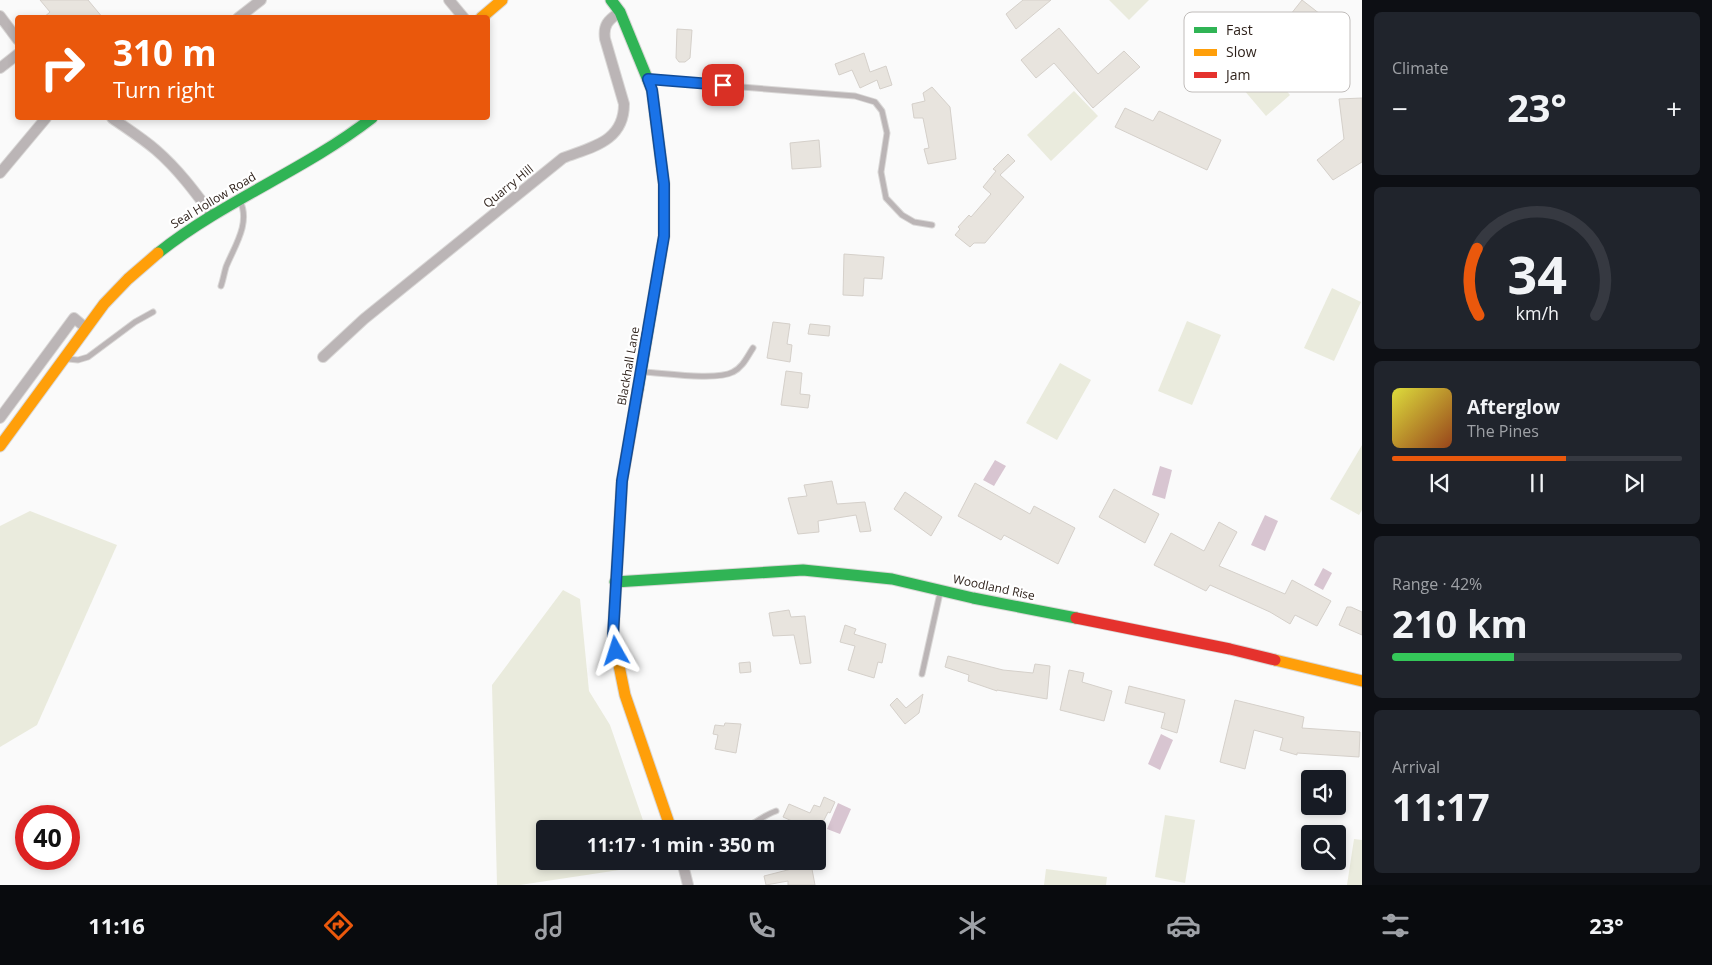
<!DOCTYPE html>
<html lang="en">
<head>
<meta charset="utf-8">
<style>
	body { margin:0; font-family:"Open Sans",sans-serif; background:#20242c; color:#f1f3f6; height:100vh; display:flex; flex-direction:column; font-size:19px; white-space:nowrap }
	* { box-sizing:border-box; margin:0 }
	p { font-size:16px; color:#9ea1a6 }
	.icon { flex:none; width:28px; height:28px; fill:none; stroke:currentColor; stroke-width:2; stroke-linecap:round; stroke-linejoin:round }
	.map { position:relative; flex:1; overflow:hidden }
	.panel { display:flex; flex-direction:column; gap:12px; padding:12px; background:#0d0f14; width:350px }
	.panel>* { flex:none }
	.banner { position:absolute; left:15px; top:15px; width:475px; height:105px; border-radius:5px; box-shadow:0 2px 8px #0003; background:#ea580c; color:#fff; overflow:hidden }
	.buttons { position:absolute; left:1301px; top:770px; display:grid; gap:10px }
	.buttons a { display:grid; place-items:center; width:45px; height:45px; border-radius:5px; background:#171b24; box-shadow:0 2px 8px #0003; font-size:25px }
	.speed { position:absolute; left:15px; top:805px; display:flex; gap:10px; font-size:25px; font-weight:700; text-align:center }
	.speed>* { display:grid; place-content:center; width:65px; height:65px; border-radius:50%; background:#171b24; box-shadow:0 2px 8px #0003; line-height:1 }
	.speed .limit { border:8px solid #d22; background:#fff; color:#111 }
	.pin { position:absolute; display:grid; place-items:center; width:42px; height:42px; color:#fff; margin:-21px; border-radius:10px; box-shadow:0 2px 8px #0006 }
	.me { position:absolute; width:55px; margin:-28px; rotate:354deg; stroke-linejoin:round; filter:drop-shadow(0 0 4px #0008) }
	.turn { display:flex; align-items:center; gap:18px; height:105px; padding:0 15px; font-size:22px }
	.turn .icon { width:65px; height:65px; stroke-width:2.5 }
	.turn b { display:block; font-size:35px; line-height:42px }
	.big { font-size:38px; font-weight:700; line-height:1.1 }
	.panel .widget { flex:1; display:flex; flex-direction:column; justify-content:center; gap:8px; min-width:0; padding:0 18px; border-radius:8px; background:#20242c }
	.panel .dial { align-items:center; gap:0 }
	.dial svg { height:130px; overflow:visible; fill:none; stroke:#363941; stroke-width:7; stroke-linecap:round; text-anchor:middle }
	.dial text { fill:#f1f3f6; stroke:none }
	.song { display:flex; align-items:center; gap:15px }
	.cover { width:60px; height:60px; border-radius:8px; background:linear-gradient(135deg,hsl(60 70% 55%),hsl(20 70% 35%)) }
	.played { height:5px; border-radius:2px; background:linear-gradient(90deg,#ea580c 60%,#363941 60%) }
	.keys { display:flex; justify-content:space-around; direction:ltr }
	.heat { display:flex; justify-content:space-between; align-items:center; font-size:28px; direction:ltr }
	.charge { height:8px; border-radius:4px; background:linear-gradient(90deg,#34c759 42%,#363941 0) }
	.trip { position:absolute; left:536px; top:820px; width:290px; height:50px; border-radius:5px; background:#171b24; box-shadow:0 2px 8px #0003; font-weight:700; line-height:50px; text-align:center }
	.tabs { display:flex; height:80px; justify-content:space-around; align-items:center; background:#090b0e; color:#9ea1a6 }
	.tabs .icon { width:35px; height:35px }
	.tabs .current { color:#ea580c }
	.tabs b { font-size:22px; color:#f1f3f6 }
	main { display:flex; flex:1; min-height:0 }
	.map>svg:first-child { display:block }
	.green { fill:#eaebdd }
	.water { fill:#d8c5d1 }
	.building { fill:#e8e4de; stroke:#d5d0ca }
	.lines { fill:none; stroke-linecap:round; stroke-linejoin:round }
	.lane-casing { stroke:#d9d7d6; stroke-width:7 }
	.street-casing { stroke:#d9d7d6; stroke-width:12 }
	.fast-casing { stroke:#d9d7d6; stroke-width:13 }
	.slow-casing { stroke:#d9d7d6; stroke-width:13 }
	.jam-casing { stroke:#d9d7d6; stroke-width:13 }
	.lane { stroke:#bbb5b6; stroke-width:5 }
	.street { stroke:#bbb5b6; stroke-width:10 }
	.fast { stroke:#30b455; stroke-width:11 }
	.slow { stroke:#ff9f0a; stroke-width:11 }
	.jam { stroke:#e5322d; stroke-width:11 }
	.route-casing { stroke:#114b97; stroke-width:12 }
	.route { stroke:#1a73e8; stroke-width:9 }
	.labels { text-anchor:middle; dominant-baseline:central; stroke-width:4.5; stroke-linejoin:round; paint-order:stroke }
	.street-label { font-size:12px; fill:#2c1f18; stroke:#fff }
	.key { fill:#fff; stroke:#c0bcba; stroke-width:1 }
	.key-label { font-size:14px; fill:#2c1f18 }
</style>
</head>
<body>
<main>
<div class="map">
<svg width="1362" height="885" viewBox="0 0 1362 885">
	<rect width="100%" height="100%" fill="#fafafa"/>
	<g class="green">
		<polygon points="1109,0 1149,0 1129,20"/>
		<polygon points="1245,42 1290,95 1266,116 1221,63"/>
		<polygon points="1074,91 1098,116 1051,161 1027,135"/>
		<polygon points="1332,288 1361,302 1334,361 1304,348"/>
		<polygon points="1187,321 1221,335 1192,405 1158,391"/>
		<polygon points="1060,363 1091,380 1057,440 1026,423"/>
		<polygon points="1362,445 1362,510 1359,515 1330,499"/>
		<polygon points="30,511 117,545 37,725 0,747 0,526"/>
		<polygon points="563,590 580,599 589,691 610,725 646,829 545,829 545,861 658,861 659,864 520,885 497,885 492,685"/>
		<polygon points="1165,815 1195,820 1185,883 1155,877"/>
		<polygon points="1354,839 1362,840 1362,885 1347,885"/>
		<polygon points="1046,869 1107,877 1106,885 1044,885"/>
	</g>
	<g class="water">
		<polygon points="995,460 1006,466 994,486 983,480"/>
		<polygon points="1160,466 1172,470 1165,499 1152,495"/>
		<polygon points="1265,515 1278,521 1265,551 1251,545"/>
		<polygon points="1323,568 1332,573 1323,590 1314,585"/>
		<polygon points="1161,734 1173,740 1160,770 1148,764"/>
		<polygon points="838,803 851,809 840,834 827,829"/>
	</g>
	<g class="building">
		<polygon points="40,0 88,0 103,18 43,18 50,12"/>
		<polygon points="1023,0 1051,0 1016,29 1006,14"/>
		<polygon points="1302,0 1347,35 1328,61 1283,24"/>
		<polygon points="1059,28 1098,74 1124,51 1140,67 1093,108 1054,63 1036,78 1021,60"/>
		<polygon points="677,29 692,30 690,58 685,62 679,62 676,58"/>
		<polygon points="864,53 870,72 886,66 892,85 880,89 877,80 860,88 852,70 839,75 835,64"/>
		<polygon points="932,87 950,107 956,159 928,164 924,149 929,148 923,118 914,118 912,104 925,101 923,93"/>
		<polygon points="1362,98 1362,162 1333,180 1317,160 1344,139 1339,99"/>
		<polygon points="1125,108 1153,121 1159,111 1221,140 1207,170 1115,127"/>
		<polygon points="819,140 821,167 792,169 790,143"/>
		<polygon points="1008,154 1015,161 1000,175 1024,197 985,243 974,243 970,247 955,235 960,229 958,227 969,215 971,217 991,194 983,187 996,171 993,169"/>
		<polygon points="844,254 884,257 882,279 864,278 863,296 843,295"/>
		<polygon points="773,322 790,324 787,344 792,345 790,362 767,358"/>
		<polygon points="810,324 830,326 829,336 808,334"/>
		<polygon points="786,371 802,373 800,394 810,395 808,408 781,405"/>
		<polygon points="832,481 837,504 865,502 871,531 860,532 856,515 818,521 819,532 798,534 788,498 807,496 804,485"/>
		<polygon points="975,483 1030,514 1034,506 1075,528 1058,564 1004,535 1001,540 958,516"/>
		<polygon points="1114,489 1159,514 1145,543 1099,517"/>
		<polygon points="905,492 942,517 931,536 894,509"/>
		<polygon points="1219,522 1237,532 1219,566 1285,594 1292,580 1331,601 1317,626 1295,615 1290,624 1270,612 1210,585 1206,591 1154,565 1171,533 1204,551"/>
		<polygon points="1347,607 1351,607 1362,612 1362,635 1339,625"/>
		<polygon points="789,610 791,617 805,616 811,663 800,664 794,635 773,636 769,613"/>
		<polygon points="845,625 856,629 854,634 886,644 882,663 878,662 874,678 848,670 855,646 840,642"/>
		<polygon points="948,656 1003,670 1033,673 1035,664 1050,666 1047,699 997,690 997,691 968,681 969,675 945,667"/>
		<polygon points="750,662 751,672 740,673 739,663"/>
		<polygon points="1069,670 1084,673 1082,682 1112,691 1104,721 1060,710"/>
		<polygon points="1129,686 1185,700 1177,733 1161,728 1165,713 1125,703"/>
		<polygon points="923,694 919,713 905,724 890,705 897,698 906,708"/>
		<polygon points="1235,700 1304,717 1302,728 1360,732 1359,757 1297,753 1297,755 1280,750 1283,738 1254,730 1245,769 1220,762"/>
		<polygon points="725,723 741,724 736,753 715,749 718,735 713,734 715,725 724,726"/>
		<polygon points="824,797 835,802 830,813 828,812 819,830 818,829 810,829 783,817 789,804 810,813 814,805 820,807"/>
		<polygon points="811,864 815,885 788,885 788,881 766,885 764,876"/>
	</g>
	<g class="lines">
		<defs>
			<g id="lane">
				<polyline points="651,80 855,96 875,102 882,111 887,133 881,172 886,198 902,215 914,222 932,225"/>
				<path d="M221 286C223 280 224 274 226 267 234 247 251 223 240 201"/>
				<polyline points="68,359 78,360 88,357 135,322 153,312"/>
				<path d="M644 372C664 373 716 381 733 372 743 367 747 357 753 348"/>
				<polyline points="922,674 940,593"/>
				<path d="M735 829C754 827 759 817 776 811"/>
			</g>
			<g id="street">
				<polyline points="449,0 464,18"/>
				<polyline points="0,16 18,40"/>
				<polyline points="238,18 261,0"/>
				<polyline points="0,68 18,54"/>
				<path d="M112 118C126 128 142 138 156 150 178 169 195 192 212 215"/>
				<polyline points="0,173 46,118"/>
				<path d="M323 357 364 319 563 158C591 147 624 142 624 104L605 39C603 25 608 20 620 12"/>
				<polyline points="0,418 74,318 86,328"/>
				<polyline points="682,861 688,885"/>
			</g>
			<g id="fast">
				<polyline points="611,0 620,12 652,90 664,184 664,236 638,389"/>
				<path d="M158 253C225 200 305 170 372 118"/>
				<polyline points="615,582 803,570 892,579 973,598 1076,618"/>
			</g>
			<g id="slow">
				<polyline points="481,18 502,0"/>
				<polyline points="638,389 622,481 613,636 625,695 671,829"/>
				<polyline points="0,446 104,304 128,279 158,253"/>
				<polyline points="1275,660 1362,681"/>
			</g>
			<polyline id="jam" points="1076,618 1230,649 1275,660"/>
		</defs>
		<use href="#lane" class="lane-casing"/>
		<use href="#street" class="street-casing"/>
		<use href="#fast" class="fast-casing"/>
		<use href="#slow" class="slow-casing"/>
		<use href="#jam" class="jam-casing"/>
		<use href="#lane" class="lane"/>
		<use href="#street" class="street"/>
		<use href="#fast" class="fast"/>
		<use href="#slow" class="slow"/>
		<use href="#jam" class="jam"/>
	</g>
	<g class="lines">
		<defs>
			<polyline id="route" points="616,651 613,636 622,481 664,236 664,184 652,90 648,79 723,85"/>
		</defs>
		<use href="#route" class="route-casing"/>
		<use href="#route" class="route"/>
	</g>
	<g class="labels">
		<g class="street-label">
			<text transform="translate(508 186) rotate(-39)">Quarry Hill</text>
			<text transform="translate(213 200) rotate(-31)">Seal Hollow Road</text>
			<text transform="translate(628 366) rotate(-80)">Blackhall Lane</text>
			<text transform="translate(994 587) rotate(12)">Woodland Rise</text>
		</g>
	</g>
	<rect x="1184" y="12" width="166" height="80" rx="8" class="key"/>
	<rect x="1194" y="27" width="23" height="6" fill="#30b455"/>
	<rect x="1194" y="49" width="23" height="7" fill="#ff9f0a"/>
	<rect x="1194" y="72" width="23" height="6" fill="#e5322d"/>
	<g class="key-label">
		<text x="1226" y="35">Fast</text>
		<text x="1226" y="57">Slow</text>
		<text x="1226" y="80">Jam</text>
	</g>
</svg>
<div class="buttons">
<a><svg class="icon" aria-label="sound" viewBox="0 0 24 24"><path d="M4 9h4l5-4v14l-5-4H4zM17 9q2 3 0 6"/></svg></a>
<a><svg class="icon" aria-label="search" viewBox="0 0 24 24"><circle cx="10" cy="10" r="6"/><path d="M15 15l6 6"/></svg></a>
</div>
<div class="speed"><div class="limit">40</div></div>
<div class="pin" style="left:723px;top:85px;background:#d93025"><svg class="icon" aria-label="arrive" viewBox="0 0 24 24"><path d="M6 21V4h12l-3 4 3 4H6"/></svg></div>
<svg class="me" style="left:616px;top:651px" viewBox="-20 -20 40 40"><path d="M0-17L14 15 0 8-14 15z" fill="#1a73e8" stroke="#fff" stroke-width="4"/></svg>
<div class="trip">11:17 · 1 min · 350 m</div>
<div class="banner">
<div class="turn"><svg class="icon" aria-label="right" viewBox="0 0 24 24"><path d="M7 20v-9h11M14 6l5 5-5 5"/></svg><div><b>310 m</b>Turn right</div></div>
</div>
</div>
<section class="panel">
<div class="widget"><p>Climate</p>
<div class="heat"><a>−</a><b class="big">23°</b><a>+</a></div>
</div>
<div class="widget dial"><svg viewBox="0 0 100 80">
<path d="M14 69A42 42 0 1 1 86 69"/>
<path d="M14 69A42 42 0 0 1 13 28" stroke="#ea580c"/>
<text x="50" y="56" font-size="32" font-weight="700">34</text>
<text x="50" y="72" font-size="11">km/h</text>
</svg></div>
<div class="widget">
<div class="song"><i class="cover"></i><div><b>Afterglow</b><p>The Pines</p></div></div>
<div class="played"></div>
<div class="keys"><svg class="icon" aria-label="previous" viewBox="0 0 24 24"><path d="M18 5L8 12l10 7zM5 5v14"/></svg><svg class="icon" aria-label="pause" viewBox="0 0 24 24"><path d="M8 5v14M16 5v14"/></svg><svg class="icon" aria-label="next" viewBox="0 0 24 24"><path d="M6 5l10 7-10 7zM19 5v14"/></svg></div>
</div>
<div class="widget"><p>Range · 42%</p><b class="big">210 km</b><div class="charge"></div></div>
<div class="widget"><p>Arrival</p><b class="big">11:17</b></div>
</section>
</main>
<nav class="tabs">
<b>11:16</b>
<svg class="icon current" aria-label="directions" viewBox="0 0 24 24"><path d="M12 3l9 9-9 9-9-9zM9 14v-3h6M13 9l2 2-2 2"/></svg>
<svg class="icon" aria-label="music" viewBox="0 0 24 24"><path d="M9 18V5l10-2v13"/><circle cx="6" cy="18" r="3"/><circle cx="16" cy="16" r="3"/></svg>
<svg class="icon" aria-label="phone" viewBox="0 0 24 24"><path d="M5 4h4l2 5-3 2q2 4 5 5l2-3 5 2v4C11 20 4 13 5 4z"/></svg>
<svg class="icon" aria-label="climate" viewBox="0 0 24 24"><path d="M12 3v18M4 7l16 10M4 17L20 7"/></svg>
<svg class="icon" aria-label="car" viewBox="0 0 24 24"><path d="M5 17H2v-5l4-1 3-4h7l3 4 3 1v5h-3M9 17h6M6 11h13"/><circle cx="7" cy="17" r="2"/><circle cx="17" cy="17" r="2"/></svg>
<svg class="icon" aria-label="filters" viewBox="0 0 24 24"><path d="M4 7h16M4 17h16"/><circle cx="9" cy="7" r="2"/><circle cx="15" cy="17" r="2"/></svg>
<b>23°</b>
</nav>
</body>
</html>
